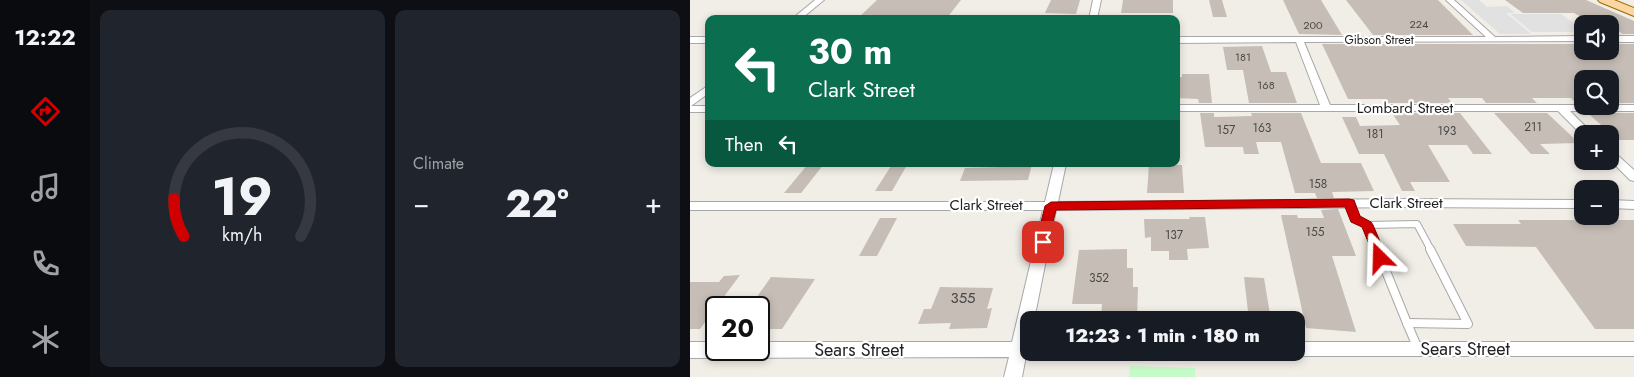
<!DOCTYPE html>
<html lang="en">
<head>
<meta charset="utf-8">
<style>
	body { margin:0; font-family:Jost,sans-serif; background:#20242c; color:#f1f3f6; height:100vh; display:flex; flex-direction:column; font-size:19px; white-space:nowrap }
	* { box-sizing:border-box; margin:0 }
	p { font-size:16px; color:#9ea1a6 }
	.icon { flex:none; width:28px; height:28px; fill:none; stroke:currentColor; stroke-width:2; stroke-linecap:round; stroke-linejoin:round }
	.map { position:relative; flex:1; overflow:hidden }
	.sheet { display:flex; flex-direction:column; gap:10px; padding:10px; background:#0d0f14; width:600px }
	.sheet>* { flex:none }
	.hud { position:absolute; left:15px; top:15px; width:475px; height:152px; border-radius:10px; box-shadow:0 2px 8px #0003; background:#0b6e4f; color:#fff; overflow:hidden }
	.tools { position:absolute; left:884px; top:15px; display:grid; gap:10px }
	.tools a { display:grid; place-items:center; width:45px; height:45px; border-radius:10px; background:#171b24; box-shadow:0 2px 8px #0003; font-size:25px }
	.speed { position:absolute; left:15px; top:296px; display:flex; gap:10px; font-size:25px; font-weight:700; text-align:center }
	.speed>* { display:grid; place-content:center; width:65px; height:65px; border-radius:50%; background:#171b24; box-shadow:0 2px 8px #0003; line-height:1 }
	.speed .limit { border:2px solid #111; border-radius:8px; background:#fff; color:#111 }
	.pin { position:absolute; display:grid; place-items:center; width:42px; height:42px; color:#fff; margin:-21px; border-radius:10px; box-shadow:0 2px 8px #0006 }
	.me { position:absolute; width:55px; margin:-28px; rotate:338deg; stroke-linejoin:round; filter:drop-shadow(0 0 4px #0008) }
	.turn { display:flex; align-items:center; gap:18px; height:105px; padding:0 20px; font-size:22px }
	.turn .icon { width:65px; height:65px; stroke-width:2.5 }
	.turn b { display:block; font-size:35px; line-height:42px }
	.then { display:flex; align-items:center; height:48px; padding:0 20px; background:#0003; gap:10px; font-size:19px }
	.big { font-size:38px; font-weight:800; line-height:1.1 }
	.sheet .card { flex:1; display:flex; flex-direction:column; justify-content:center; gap:8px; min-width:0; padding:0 18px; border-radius:10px; background:#20242c }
	.sheet .dial { align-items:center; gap:0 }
	.dial svg { height:130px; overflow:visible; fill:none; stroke:#363941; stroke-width:7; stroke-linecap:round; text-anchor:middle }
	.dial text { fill:#f1f3f6; stroke:none }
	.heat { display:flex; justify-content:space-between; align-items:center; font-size:28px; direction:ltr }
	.sheet .tiles { flex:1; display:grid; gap:10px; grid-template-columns:repeat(2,1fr) }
	.trip { position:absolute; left:330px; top:311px; width:285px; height:50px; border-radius:10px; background:#171b24; box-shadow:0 2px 8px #0003; font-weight:800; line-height:50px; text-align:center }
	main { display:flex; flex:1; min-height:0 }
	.menu { display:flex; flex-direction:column; width:90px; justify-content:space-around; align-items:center; background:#090b0e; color:#9ea1a6 }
	.menu .icon { width:35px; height:35px }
	.menu .current { color:#d10000 }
	.menu b { font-size:22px; color:#f1f3f6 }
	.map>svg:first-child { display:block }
	.park { fill:#c5fac9 }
	.parking { fill:#e1e1e1 }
	.building { fill:#c6beb6 }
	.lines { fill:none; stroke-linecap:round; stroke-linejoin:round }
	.service-far1-casing { stroke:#a8a8a8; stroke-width:8 }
	.service-casing { stroke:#a8a8a8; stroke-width:10 }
	.minor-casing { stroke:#a8a8a8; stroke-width:2 }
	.primary-casing { stroke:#9d6900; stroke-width:2 }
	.service-far1 { stroke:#fff; stroke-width:6 }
	.service { stroke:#fff; stroke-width:8 }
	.minor { fill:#fff; fill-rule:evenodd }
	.primary { fill:#fdd5a0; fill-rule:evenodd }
	.route { fill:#d10000; stroke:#800 }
	.labels { text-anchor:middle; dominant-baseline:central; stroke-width:4.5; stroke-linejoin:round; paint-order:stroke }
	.far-number-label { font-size:11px; fill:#4a4846 }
	.far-street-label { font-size:12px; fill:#212121; stroke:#fff }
	.number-label { font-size:12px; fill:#4a4846 }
	.street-label { font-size:15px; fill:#212121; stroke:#fff }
	.near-number-label { font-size:15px; fill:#4a4846 }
	.near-street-label { font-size:18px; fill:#212121; stroke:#fff }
</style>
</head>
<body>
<main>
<nav class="menu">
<b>12:22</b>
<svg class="icon current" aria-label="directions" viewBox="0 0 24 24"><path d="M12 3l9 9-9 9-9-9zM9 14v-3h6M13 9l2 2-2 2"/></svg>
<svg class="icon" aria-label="music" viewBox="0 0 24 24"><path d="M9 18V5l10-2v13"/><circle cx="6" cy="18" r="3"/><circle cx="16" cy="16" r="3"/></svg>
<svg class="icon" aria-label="phone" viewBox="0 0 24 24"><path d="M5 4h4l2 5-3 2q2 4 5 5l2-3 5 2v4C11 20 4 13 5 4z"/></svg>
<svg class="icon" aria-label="climate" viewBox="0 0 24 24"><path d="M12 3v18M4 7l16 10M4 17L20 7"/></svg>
</nav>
<section class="sheet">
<div class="tiles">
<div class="card dial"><svg viewBox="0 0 100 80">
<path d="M14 69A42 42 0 1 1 86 69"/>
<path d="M14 69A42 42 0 0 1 8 46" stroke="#d10000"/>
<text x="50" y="56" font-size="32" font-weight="700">19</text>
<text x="50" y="72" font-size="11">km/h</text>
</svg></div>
<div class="card"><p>Climate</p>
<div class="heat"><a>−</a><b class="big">22°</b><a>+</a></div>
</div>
</div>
</section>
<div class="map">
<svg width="944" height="377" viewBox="0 0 944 377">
	<rect width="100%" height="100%" fill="#f1eee7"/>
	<polygon class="park" points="440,366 505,368 505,377 439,377"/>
	<g class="parking">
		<polygon points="771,0 789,0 797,7 817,6 825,13 816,13 841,34 810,34"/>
		<polygon points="820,14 871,14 892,29 892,32 842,32"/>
	</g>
	<g class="building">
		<polygon points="187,0 271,0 256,19 167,19"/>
		<polygon points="361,0 390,0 386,14 355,13"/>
		<polygon points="433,0 483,0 483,13 431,13"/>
		<polygon points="519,0 532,0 537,17 523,17"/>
		<polygon points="593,0 631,0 652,35 609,34"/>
		<polygon points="656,0 748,0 783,35 683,35"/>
		<polygon points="815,0 896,0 944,21 944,34 933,34 920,26 920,24 912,20 897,20 884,13 833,13"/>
		<polygon points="632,44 892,44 892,51 920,51 920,44 944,44 944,103 920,103 920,79 892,79 892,103 886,103 881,98 842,98 847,103 796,103 792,98 758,98 762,103 696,103 693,99 658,99"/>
		<polygon points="572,46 581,72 596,72 607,103 559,103 553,70 537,70 533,47"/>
		<polygon points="492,74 519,74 522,103 509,103 508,99 486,98 486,77 492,77"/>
		<polygon points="510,113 524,113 524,117 562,116 561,113 611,113 631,163 671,163 684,191 642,192 644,198 627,198 625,193 605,193 591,142 566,142 569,154 554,154 553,147 515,147"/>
		<polygon points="702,113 770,113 802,154 783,154 777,145 738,145 760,182 720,182 725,191 712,191 694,154 669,154 652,117 666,117 670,126 710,125"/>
		<polygon points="804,113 857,113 889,143 850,144 860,154 841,154"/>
		<polygon points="920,113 944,113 944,140 928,140 900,115 920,115"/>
		<polygon points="118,164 134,164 111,193 94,193"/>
		<polygon points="313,164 342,164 338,180 270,181 275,168 312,167"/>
		<polygon points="459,164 492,165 494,193 457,193"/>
		<polygon points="217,165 202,191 185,191 201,166"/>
		<polygon points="648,209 666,256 642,256 666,332 616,328 591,215 607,215 608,218 634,218 631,210"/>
		<polygon points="499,217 515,217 519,248 497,249 498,260 479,260 479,251 461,251 461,237 455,238 454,219 500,219"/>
		<polygon points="190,218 207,218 187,256 169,256"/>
		<polygon points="828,220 944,220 944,329 905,329 846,247 776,246 763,224 831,224"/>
		<polygon points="437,249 437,268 443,268 443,287 448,287 447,320 411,320 412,304 382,304 389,250"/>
		<polygon points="50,275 10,329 0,329 0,282 29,282 34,276"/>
		<polygon points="81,277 125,279 92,329 69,329 69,308 59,308"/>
		<polygon points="554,277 574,278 581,320 559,320"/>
		<polygon points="250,287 303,288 297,309 302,308 297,328 259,329 261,323 228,324 234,309 241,309"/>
	</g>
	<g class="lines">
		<defs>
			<g id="service-far1">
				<polyline points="659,203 665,219 677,225"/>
				<polyline points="687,250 677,225 727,224 741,250"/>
			</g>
			<g id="service">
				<polyline points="687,249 717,323"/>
				<polyline points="717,323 778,324 740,249"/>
				<polyline points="717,323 728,349"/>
			</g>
			<g id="minor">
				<polygon points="125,0 134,0 111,19 102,19"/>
				<polygon points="403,0 411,0 407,19 399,19"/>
				<polygon points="756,0 764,0 805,37 892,36 892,41 614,42 640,105 944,105 944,111 880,111 903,134 892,135 868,111 486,111 486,105 630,105 606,42 486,43 486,37 796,37"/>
				<rect x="920" y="36" width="24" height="6"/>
				<rect x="0" y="37" width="19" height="6"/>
				<polygon points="19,85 19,93 1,106 19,106 19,112 0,112 0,98"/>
				<polygon points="920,150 924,152 944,170 944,181 940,180 920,160"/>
				<polygon points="364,164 376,164 368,202 718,199 892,200 892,208 718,207 366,210 344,320 339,320 339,352 346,352 336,356 332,377 314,377 319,357 0,358 0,342 26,342 26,350 69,350 69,342 322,342 353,210 0,210 0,202 355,202"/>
				<polygon points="920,200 944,201 944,209 920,208"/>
				<polygon points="606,342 944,342 944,356 606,356 599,352 606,352"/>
			</g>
			<polygon id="primary" points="908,0 924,0 944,8 944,16 910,2"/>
		</defs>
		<use href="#service-far1" class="service-far1-casing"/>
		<use href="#service" class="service-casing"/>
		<use href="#minor" class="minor-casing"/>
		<use href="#primary" class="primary-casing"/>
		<use href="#service-far1" class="service-far1"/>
		<use href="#service" class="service"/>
		<use href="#minor" class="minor"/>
		<use href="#primary" class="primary"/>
	</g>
	<polygon class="route" points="659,199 664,200 670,216 681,222 683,225 697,258 695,261 686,261 672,227 661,222 655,207 366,210 357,245 348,245 346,242 355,206 361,202"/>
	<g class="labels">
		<g class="far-number-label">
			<text x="729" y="24">224</text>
			<text x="623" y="25">200</text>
			<text x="553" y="57">181</text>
			<text x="576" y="85">168</text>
		</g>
		<g class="far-street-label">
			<text x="689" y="40">Gibson Street</text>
		</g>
		<g class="number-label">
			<text x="843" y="127">211</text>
			<text x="572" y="128">163</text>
			<text x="536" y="130">157</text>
			<text x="757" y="131">193</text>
			<text x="685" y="134">181</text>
			<text x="628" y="184">158</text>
			<text x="625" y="232">155</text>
			<text x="484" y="235">137</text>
			<text x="409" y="278">352</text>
		</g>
		<g class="street-label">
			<text x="715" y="108">Lombard Street</text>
			<text x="716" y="203">Clark Street</text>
			<text x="296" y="205">Clark Street</text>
		</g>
		<g class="near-number-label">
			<text x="273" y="298">355</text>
		</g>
		<g class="near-street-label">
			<text x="775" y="349">Sears Street</text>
			<text x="169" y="350">Sears Street</text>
		</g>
	</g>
</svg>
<div class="tools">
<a><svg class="icon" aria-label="sound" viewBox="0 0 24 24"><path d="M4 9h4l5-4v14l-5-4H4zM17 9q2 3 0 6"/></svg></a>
<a><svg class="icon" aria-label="search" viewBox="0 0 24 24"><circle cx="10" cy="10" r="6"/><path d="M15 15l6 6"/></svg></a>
<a>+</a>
<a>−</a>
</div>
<div class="speed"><div class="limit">20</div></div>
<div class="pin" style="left:353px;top:242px;background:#d93025"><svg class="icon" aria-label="arrive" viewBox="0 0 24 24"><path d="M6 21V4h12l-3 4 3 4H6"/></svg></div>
<svg class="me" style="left:690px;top:258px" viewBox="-20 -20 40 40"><path d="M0-17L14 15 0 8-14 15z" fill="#d10000" stroke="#fff" stroke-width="4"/></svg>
<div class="trip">12:23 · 1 min · 180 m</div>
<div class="hud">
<div class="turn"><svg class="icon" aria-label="left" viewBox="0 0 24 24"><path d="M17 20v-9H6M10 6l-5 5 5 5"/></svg><div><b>30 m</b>Clark Street</div></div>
<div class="then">Then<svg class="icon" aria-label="left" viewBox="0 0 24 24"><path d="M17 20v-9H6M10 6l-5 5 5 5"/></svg></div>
</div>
</div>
</main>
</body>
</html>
